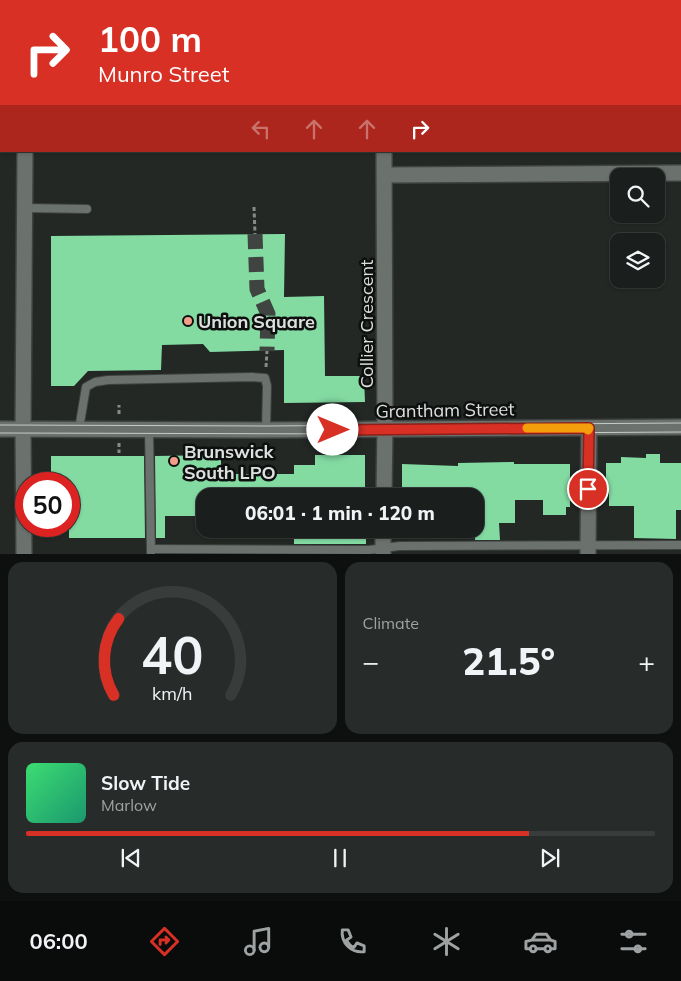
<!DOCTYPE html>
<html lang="en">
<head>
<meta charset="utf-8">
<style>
	body { margin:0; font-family:Mulish,sans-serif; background:#272b29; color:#f1f3f6; height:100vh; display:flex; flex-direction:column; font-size:19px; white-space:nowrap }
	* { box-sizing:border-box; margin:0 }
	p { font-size:16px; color:#9fa2a3 }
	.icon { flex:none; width:28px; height:28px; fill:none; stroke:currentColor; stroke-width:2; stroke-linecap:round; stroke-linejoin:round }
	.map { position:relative; height:554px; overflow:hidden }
	.panel { display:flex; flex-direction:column; gap:8px; padding:8px; background:#0e100f; flex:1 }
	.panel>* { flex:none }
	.banner { position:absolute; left:0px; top:0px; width:681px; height:152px; box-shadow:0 1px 4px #0004,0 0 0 1px #383c3b; background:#d93025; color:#fff; overflow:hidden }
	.tools { position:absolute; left:610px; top:168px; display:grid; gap:10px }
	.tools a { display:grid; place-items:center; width:55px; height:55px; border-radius:10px; background:#1a1e1c; box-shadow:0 1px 4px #0004,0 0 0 1px #383c3b; font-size:25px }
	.speed { position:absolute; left:15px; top:472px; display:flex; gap:10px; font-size:25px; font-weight:700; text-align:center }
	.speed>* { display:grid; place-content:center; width:65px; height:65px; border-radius:50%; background:#1a1e1c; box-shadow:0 1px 4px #0004,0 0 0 1px #383c3b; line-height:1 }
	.speed .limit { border:8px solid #d22; background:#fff; color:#111 }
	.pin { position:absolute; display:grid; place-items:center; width:42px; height:42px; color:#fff; margin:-21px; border:2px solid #fff; border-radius:50%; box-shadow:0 1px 5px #0007 }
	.me { position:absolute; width:55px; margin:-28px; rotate:90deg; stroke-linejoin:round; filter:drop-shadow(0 0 4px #0008) }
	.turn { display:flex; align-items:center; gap:18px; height:105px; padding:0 15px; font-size:22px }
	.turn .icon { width:65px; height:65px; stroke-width:2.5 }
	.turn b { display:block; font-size:35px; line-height:42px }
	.lanes { display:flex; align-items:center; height:48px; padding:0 15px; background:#0003; justify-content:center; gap:25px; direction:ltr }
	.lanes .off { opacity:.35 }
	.big { font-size:38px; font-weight:800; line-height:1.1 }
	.panel .widget { flex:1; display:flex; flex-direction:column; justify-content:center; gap:8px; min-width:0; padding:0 18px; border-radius:15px; background:#272b29 }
	.panel .dial { align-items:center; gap:0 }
	.dial svg { height:130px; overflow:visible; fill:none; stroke:#383c3b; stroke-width:7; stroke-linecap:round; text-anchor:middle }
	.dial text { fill:#f1f3f6; stroke:none }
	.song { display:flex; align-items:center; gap:15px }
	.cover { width:60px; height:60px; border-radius:8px; background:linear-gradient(135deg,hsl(140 70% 55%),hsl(160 70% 35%)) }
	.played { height:5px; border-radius:2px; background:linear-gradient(90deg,#d93025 80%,#383c3b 80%) }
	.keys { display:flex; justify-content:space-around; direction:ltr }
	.heat { display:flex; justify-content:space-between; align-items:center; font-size:28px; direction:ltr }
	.panel .tiles { flex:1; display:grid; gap:8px; grid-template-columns:1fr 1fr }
	.widget:last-child { grid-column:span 2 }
	.trip { position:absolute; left:196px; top:488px; width:288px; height:50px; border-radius:15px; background:#1a1e1c; box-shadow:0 1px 4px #0004,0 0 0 1px #383c3b; font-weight:800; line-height:50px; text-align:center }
	.menu { display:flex; height:80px; justify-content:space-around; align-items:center; background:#0a0c0b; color:#9fa2a3 }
	.menu .icon { width:35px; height:35px }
	.menu .active { color:#d93025 }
	.menu b { font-size:22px; color:#f1f3f6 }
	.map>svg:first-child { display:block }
	.building { fill:#83dba2 }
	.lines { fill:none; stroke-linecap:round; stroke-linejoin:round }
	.street-tunnel { stroke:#3f4441; stroke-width:15; stroke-dasharray:15 8; stroke-linecap:butt }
	.lane-casing { stroke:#3f4340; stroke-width:10 }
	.street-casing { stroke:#3f4340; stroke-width:18 }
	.secondary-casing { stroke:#3f4340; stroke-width:18 }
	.path { stroke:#878b88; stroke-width:3; stroke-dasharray:4 2.5; stroke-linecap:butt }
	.lane { stroke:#6b716d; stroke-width:8 }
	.street { stroke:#6b716d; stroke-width:15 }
	.secondary { stroke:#6b716d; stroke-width:15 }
	.tram { stroke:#c8ccc9; stroke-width:1 }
	.route-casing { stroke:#8d1f18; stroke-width:12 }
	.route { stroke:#d93025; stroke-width:9 }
	.slow { stroke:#f59e0b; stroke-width:9 }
	.poi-dot { fill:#f49e89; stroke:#0e100f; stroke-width:2 }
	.labels { text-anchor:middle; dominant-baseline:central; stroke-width:5; stroke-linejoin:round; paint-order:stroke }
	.poi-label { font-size:18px; font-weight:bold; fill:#dde1de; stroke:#0e100f; text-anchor:start }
	.street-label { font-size:18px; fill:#dde1de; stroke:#0e100f }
</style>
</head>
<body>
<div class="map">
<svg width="681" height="554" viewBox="0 0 681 554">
	<rect width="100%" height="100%" fill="#232825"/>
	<g class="building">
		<polygon points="285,234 284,297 324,296 325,376 364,376 365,402 284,403 284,350 210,352 203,344 162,345 161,370 88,371 74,386 51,386 51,236"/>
		<polygon points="646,454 660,454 660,463 681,463 681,510 676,510 676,539 634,538 634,506 609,506 609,492 606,492 606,463 621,463 621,457 646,458"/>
		<polygon points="221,455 221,474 294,474 294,465 315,465 315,455 365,455 365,496 199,496 200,516 165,516 165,538 156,538 155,456"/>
		<polygon points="51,456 144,456 145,538 69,538 69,484 51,484"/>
		<polygon points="514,462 514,464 570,464 570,507 566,507 566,515 543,515 543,500 515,500 515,523 499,523 500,540 475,540 475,496 402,496 402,464 458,466 458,463"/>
		<rect x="294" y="529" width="72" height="15"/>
	</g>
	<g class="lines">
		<polyline class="street-tunnel" points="255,234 257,289 268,314 267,351"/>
		<defs>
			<g id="lane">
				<polyline points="25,208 87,209"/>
				<polyline points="79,429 86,387 95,382 108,380 252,377 265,378 267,386 266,430"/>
				<polyline points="149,429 151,554"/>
				<polyline points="151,549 369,550 399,546 681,545"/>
			</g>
			<g id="street">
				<polyline points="280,0 281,1"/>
				<polyline points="24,1 24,0"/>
				<polyline points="385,175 681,173"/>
				<polyline points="23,429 25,151"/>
				<polyline points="384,496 385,424 384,151"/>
				<polyline points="383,554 383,529"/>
				<polyline points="588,554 589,428"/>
			</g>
			<g id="secondary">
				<polyline points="0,429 266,430 681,427"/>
				<polyline points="23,429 24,554"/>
			</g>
		</defs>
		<use href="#lane" class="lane-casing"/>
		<use href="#street" class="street-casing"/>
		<use href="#secondary" class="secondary-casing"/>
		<g class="path">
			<polyline points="254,207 255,234"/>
			<polyline points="266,367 267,351"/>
			<polyline points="119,414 119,405"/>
			<polyline points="119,443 119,453"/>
		</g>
		<use href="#lane" class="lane"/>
		<use href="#street" class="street"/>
		<use href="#secondary" class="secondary"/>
		<g class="tram">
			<polyline points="0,425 266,426 681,423"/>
			<polyline points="0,433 367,434 681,432"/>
		</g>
	</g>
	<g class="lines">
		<defs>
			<polyline id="route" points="333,430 589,428 588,489"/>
		</defs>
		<use href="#route" class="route-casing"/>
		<use href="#route" class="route"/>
		<polyline class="slow" points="527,428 589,428 588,430"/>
	</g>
	<g class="poi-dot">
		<circle cx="188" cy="321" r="5"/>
		<circle cx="174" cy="461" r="5"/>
	</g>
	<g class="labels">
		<g class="poi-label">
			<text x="198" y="321">Union Square</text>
			<text x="184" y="451">Brunswick<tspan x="184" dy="21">South LPO</tspan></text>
		</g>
		<g class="street-label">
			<text transform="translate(366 324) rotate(-90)">Collier Crescent</text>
			<text transform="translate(445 410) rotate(-1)">Grantham Street</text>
		</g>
	</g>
</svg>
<div class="tools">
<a><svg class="icon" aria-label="search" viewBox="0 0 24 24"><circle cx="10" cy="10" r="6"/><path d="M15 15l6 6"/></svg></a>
<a><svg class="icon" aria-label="layers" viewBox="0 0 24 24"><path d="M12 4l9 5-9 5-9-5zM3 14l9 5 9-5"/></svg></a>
</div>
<div class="speed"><div class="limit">50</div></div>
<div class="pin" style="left:588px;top:489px;background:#d93025"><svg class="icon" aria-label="arrive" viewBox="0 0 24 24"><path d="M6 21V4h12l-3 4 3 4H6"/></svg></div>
<svg class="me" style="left:333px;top:430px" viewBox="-20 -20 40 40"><circle r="19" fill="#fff"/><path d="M0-13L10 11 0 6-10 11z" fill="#d93025"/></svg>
<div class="trip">06:01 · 1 min · 120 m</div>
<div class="banner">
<div class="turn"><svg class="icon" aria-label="right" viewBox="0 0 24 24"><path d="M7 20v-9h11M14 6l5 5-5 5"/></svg><div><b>100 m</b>Munro Street</div></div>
<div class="lanes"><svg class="icon off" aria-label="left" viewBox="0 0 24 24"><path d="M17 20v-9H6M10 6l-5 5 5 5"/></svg><svg class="icon off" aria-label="ahead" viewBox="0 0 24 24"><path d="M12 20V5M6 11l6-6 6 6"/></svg><svg class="icon off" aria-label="ahead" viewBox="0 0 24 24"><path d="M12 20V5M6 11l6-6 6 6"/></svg><svg class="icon" aria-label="right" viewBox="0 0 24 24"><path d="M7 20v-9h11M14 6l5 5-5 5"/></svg></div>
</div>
</div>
<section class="panel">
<div class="tiles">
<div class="widget dial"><svg viewBox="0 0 100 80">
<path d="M14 69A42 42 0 1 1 86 69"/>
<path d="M14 69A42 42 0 0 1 17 22" stroke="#d93025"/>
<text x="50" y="56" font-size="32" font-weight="700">40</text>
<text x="50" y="72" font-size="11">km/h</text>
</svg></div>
<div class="widget"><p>Climate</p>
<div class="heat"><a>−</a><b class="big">21.5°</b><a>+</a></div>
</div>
<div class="widget">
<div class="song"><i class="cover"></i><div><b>Slow Tide</b><p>Marlow</p></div></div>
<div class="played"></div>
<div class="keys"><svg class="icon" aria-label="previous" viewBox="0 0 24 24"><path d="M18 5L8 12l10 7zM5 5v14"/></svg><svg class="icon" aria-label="pause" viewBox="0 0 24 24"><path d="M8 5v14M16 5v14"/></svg><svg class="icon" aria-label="next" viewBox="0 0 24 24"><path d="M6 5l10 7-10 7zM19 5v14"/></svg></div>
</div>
</div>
</section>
<nav class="menu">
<b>06:00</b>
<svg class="icon active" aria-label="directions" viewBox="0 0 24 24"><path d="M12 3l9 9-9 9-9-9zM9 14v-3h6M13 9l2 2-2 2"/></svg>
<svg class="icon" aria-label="music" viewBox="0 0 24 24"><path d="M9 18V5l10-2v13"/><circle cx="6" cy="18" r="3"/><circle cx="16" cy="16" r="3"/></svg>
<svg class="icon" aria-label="phone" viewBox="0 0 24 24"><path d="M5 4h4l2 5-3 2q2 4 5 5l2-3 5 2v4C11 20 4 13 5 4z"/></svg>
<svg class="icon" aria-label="climate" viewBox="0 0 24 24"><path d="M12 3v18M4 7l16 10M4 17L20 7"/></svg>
<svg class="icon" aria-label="car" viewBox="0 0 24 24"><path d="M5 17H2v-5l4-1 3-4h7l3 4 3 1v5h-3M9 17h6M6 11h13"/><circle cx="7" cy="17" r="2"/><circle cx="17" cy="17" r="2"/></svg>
<svg class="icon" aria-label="filters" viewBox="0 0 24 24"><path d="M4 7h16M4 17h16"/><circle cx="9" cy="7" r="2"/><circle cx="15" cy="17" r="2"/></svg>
</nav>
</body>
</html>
